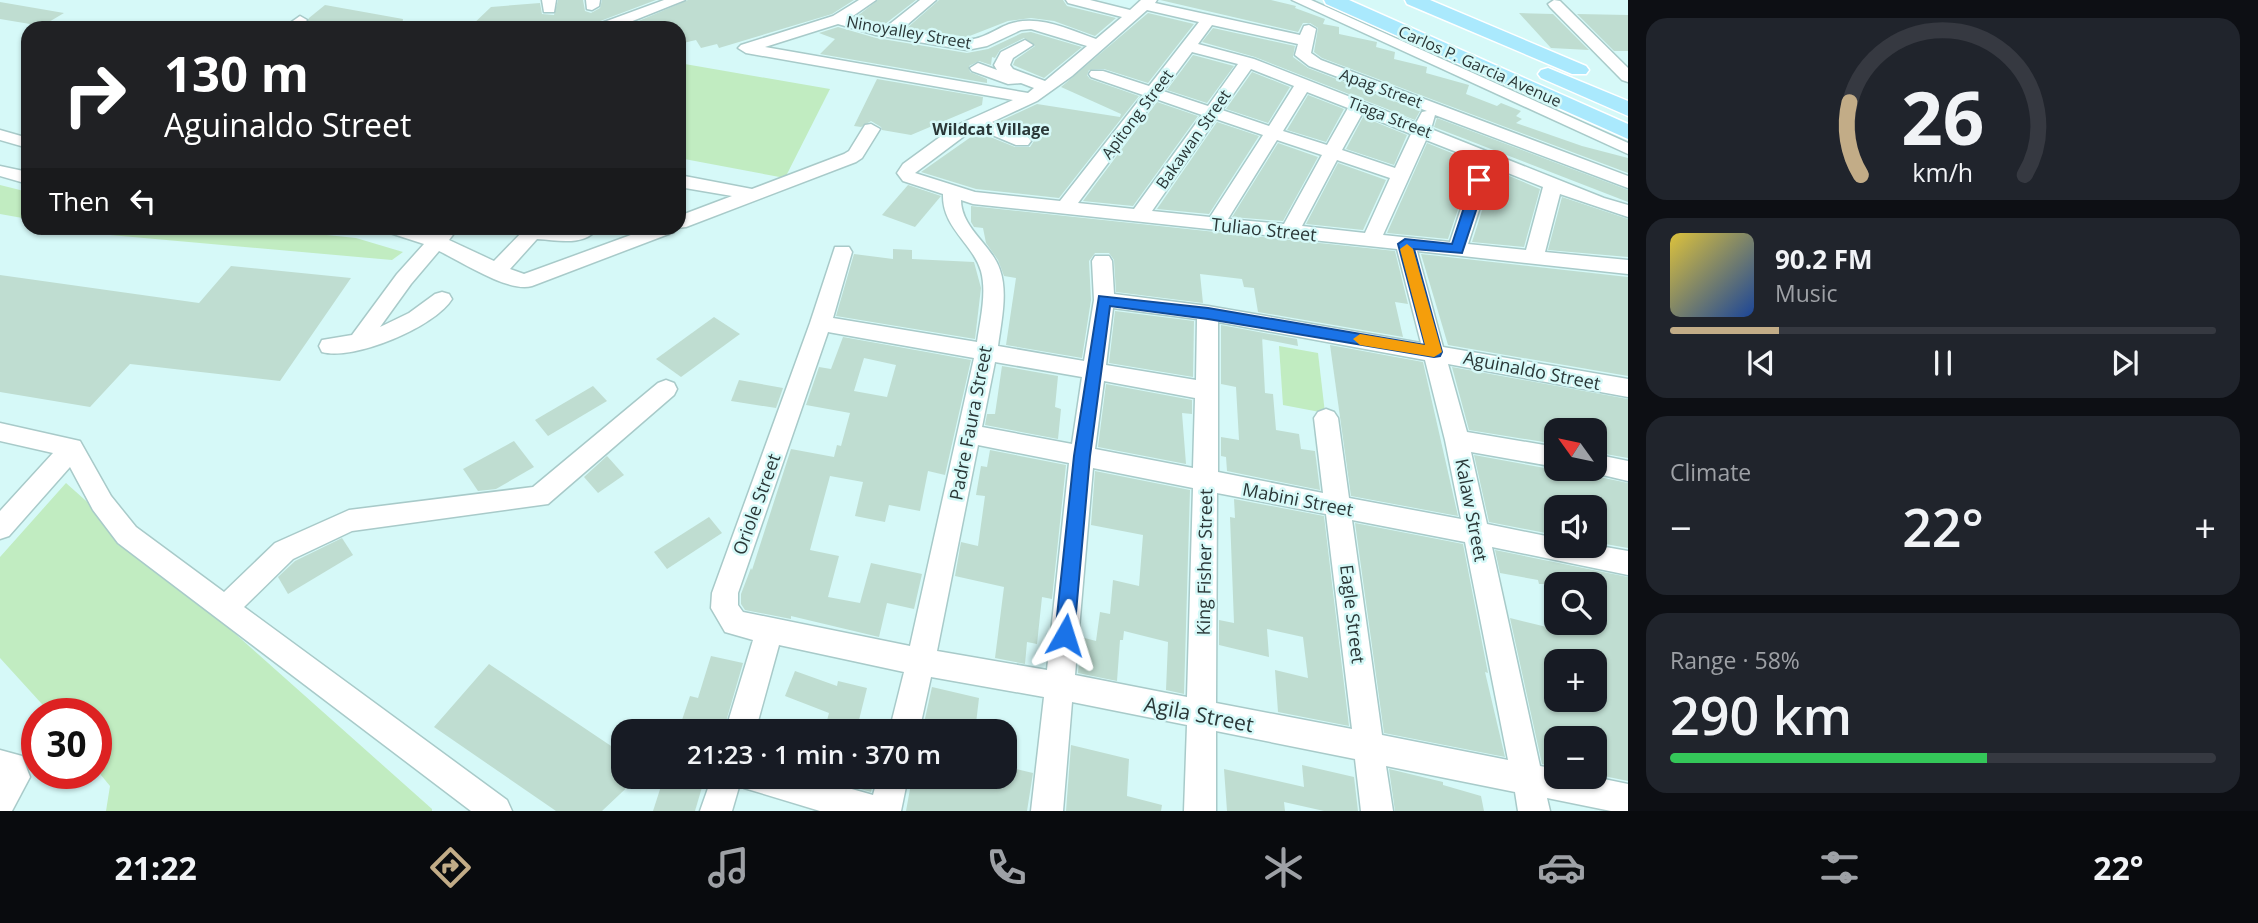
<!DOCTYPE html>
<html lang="en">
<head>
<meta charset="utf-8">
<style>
	body { margin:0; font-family:"Open Sans",sans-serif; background:#20242c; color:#f1f3f6; height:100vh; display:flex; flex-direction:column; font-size:26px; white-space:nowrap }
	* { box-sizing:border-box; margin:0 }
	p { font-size:23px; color:#9ea1a6 }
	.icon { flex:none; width:38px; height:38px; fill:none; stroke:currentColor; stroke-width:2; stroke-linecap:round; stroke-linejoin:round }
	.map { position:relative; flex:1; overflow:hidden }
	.side { display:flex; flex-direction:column; gap:18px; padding:18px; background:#0d0f14; width:630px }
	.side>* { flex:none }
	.guide { position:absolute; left:21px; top:21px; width:665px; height:214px; border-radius:21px; box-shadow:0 2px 5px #0004; background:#202124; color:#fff; overflow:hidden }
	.needle { width:46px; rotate:303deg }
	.controls { position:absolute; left:1544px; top:418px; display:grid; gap:14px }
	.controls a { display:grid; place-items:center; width:63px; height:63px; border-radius:14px; background:#171b24; box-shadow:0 2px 5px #0004; font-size:35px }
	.speed { position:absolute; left:21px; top:698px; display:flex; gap:14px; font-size:35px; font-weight:700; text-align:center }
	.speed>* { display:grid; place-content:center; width:91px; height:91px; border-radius:50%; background:#171b24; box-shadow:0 2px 5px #0004; line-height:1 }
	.speed .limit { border:10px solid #d22; background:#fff; color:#111 }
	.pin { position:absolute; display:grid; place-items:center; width:60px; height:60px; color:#fff; margin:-30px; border-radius:14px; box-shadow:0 4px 10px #0006 }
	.me { position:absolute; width:77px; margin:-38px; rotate:6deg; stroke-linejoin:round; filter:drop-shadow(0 0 5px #0008) }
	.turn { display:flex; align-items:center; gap:24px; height:147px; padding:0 28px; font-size:32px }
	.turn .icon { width:91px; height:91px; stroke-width:2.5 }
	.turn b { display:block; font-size:49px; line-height:60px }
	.then { display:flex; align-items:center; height:66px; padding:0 28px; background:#0003; gap:14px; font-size:26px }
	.big { font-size:52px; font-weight:600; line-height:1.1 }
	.side .card { flex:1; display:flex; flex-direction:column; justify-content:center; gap:10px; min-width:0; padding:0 24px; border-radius:21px; background:#20242c }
	.side .dial { align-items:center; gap:0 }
	.dial svg { height:182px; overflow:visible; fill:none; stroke:#363941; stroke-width:7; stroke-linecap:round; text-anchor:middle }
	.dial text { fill:#f1f3f6; stroke:none }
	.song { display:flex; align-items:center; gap:21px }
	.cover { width:84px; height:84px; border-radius:10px; background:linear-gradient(135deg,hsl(50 70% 55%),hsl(220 70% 35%)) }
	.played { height:7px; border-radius:4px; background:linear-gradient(90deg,#c2ac87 20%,#363941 20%) }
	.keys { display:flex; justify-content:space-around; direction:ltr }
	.heat { display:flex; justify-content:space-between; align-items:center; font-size:38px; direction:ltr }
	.charge { height:10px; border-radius:5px; background:linear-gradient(90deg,#34c759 58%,#363941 0) }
	.trip { position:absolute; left:611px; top:719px; width:406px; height:70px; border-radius:21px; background:#171b24; box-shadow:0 2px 5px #0004; font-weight:600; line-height:70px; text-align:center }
	.menu { display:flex; height:112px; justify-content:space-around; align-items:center; background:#090b0e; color:#9ea1a6 }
	.menu .icon { width:49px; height:49px }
	.menu .active { color:#c2ac87 }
	.menu b { font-size:32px; color:#f1f3f6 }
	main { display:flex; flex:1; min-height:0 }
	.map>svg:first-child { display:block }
	.green { fill:#c1ecc1 }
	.building { fill:#bfddd1; fill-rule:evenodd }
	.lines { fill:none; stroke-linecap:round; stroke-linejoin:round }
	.minor-casing { stroke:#a8cac9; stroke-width:3 }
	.major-casing { stroke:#fff; stroke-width:3 }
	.minor { fill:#fff; fill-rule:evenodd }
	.major { fill:#aae9fd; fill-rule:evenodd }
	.route { fill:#1a73e8; stroke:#114b97; stroke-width:2 }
	.slow { fill:#f59e0b }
	.labels { text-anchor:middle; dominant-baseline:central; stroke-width:5; stroke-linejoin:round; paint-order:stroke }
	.far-street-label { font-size:16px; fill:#2a3737; stroke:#d6f9f8 }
	.far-neighbourhood-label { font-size:16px; font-weight:bold; fill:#2a3737; stroke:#d6f9f8 }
	.street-label { font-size:18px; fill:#2a3737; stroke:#d6f9f8 }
	.near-street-label { font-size:21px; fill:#2a3737; stroke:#d6f9f8 }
</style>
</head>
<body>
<main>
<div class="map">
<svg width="1628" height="811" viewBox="0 0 1628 811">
	<rect width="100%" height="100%" fill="#d6f9f8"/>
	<g class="green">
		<polygon points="679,63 830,89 785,178 679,158"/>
		<polygon points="0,185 28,192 28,219 0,214"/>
		<polygon points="67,228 258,228 356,238 403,252 392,260 99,234"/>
		<polygon points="1279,346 1318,353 1325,413 1283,405"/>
		<polygon points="66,483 432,809 432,811 106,811 110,786 96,769 96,714 51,714 0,658 0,557"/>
	</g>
	<g class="building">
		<polygon points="558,0 583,0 585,11 591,13 600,8 602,0 656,0 595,23 591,28 469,28 491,7 540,3 542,14 554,15"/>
		<polygon points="688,0 854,0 832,14 719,48 717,44 701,48 696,40 679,44 679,28 622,28"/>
		<polygon points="878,0 916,0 885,24 856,17"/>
		<polygon points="939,0 1063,0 1067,6 1116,18 1095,36 1054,21 1031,18 1008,21 967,37 907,28"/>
		<polygon points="1160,0 1271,0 1296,6 1295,8 1325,19 1323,24 1339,27 1339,34 1377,42 1376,47 1395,52 1394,59 1427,67 1426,73 1469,85 1466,94 1497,106 1501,103 1521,111 1516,116 1522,119 1516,123 1582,146 1628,158 1628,173 1322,58 1314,52 1318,28 1310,23 1303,23 1298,32"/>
		<polygon points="0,2 64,13 42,26 0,19"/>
		<polygon points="325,5 403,19 402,28 303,28 309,18"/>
		<polygon points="1148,13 1194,24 1148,83 1104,69 1089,70 1087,75 1090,79 1139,96 1059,198 976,189 921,172 978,132 1015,147 1030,147 1034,141 1029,135 998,122 1037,104 1120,117 1121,114 1061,87"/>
		<polygon points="1519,13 1553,14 1589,50 1551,48"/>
		<polygon points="1577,14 1628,15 1628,51 1614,51"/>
		<polygon points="838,27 876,38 967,53 988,49 1022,33 1031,32 1082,47 1044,78 1013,65 1015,60 1035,46 1024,38 1000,50 995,58 992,57 991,65 979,61 969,66 970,72 987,79 987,83 820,54 835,39 819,33"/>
		<polygon points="1213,28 1295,46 1293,57 1308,68 1420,111 1415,120 1255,57 1202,42"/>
		<polygon points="1193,55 1234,66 1207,103 1167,90"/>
		<polygon points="1252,72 1290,87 1268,123 1226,109"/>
		<polygon points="877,79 983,97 982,105 911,135 882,130 881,127 871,121 861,127 854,126"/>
		<polygon points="1308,95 1344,109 1326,142 1287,130"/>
		<polygon points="1157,102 1198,116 1133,206 1083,201"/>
		<polygon points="1363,117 1407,135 1394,165 1346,149"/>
		<polygon points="1437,118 1628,190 1628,202 1434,127"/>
		<polygon points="1217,122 1259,136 1209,214 1157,209"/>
		<polygon points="1278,143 1318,157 1283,221 1232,217"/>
		<polygon points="1427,143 1474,162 1448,239 1387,233"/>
		<polygon points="1338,163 1386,180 1363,230 1306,224"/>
		<polygon points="1495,170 1540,189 1524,247 1472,242"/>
		<polygon points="908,185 941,196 915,227 882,215"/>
		<polygon points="1562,197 1628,219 1628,257 1548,250"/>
		<polygon points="971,206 1395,251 1408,304 1395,302 1403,337 1258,312 1254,288 1244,287 1242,279 1200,274 1203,303 1116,292 1114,260 1109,253 1095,253 1089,261 1091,300 1082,358 1006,345 1016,278 1004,276 998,260 986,243 983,228 974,227 971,222"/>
		<polygon points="893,249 912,250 912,259 974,262 981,288 975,339 836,316 854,254 893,259"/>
		<polygon points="1421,254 1628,277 1628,376 1448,345"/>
		<polygon points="231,266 351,278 280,381 130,364 90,407 0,392 0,275 199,303"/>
		<polygon points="1115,311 1194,321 1193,377 1109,363"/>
		<polygon points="714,317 740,334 681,377 656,359"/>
		<polygon points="1221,325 1297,339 1298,346 1262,339 1262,336 1265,393 1273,394 1276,430 1299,434 1301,449 1315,451 1320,490 1227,471 1226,457 1221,456 1221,437 1239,440 1236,387 1221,384"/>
		<path d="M843 337 971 360 945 475 928 471 920 511 889 505 885 522 855 516 863 482 830 476 810 550 839 556 828 597 860 603 871 563 922 574 914 609 887 603 879 637 791 616V619L745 610 741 604V594L751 568 752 570 791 449 834 457 837 445 841 446 850 413 806 405 819 367 831 369ZM864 358 896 365 887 397 854 391Z"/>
		<polygon points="1330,345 1423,362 1458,516 1351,496"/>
		<polygon points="1002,366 1058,376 1055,407 1061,409 1058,439 985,425 987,414 995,414"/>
		<polygon points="1452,367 1628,399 1628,458 1594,452 1594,430 1556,430 1556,444 1469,430"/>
		<polygon points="739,380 783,388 776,408 731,401"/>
		<polygon points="1106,384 1192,400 1192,414 1182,413 1186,464 1098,447"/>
		<polygon points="593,386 607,401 548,436 535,420"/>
		<polygon points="514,441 534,467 496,489 478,491 463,469"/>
		<polygon points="990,450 1066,465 1052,599 1042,597 1037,644 1027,642 1025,664 995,658 1004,587 955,576 961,542 978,546 985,496 976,495 981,466 987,467"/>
		<polygon points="1474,455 1556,470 1583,469 1585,474 1628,483 1628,548 1594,542 1594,508 1556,508 1556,535 1489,522"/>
		<polygon points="607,456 624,475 598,493 584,477"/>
		<polygon points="1095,471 1190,490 1184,694 1166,690 1168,642 1124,631 1123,640 1120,640 1117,681 1078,673 1081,637 1096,641 1100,612 1110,614 1113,580 1139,586 1143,535 1091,525"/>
		<polygon points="1234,499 1324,516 1349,726 1278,712 1275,670 1308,678 1303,637 1267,629 1269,657 1219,645 1219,620 1234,623 1230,517 1235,518"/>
		<polygon points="709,517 722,533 667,569 654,552"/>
		<polygon points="1355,523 1463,544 1488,673 1485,672 1505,757 1384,733"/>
		<polygon points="342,538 353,555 288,594 278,577 295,561"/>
		<path d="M1495 550 1628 577V781L1594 774V738H1556V766L1542 764 1510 618 1551 628 1550 623H1594V584H1539L1538 580 1500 573ZM1556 662H1594V700H1556Z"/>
		<polygon points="711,656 743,663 723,732 678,732 690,696 698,698"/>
		<polygon points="489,664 623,754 623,777 638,777 602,811 556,811 434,727"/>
		<polygon points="795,671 837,686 838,681 867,688 856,732 824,732 829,713 785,696"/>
		<polygon points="932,687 979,698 975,732 922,732"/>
		<polygon points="1071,745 1129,759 1127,796 1162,805 1161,811 1066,811"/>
		<polygon points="1302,765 1354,777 1358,811 1324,811 1284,802 1285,811 1227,811 1224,769 1304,787"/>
		<polygon points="1004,766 1033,773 1027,811 906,811 912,778 930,783 931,777 1004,777"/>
		<polygon points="1389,769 1443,782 1443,785 1481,796 1484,811 1395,811"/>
		<polygon points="664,777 705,777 695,811 653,811"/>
		<polygon points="819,777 875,777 871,792"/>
	</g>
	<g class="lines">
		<defs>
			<g id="minor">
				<polygon points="542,0 556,0 554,12 544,12"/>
				<polygon points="586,0 600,0 599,6 592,10 587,9"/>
				<polygon points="664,0 685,0 615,28 594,28 596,25"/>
				<path d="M859 0H876L850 18 886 27 920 0H936L901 30 967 40C983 39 994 30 1009 24 1038 14 1068 29 1096 39L1122 17 1068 3 1066 0H1090L1130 10 1141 0H1157L1155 3 1300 35 1304 26 1309 25 1316 29 1311 53 1321 60 1628 176V188L1435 115 1431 129 1604 198 1628 205V217L1560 194 1545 252 1628 260V274L1417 251 1443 347 1628 379V397L1448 364 1467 432 1556 447V467L1471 452 1487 524 1556 538V546L1594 545 1628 551V575L1492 547 1540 766 1556 769V777H1594L1628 784V811H1611L1547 798 1550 811H1518L1515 792 1386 766 1393 811H1361L1355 759 1216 731V811H1184L1187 725 1072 702 1063 811H1031L1044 697 931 677 919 732H889L904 672 779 645 755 732H725L753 640 725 632 711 608 712 593 810 323 835 247H849L852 252 833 318 977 342C980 321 987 293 981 271 972 242 942 228 943 194L903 181 897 173 903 164 955 126 1013 100 746 53 738 48 741 45 833 16ZM1147 10 1199 22 1149 86 1103 71H1091L1089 74 1091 77 1143 95 1060 201 975 192 915 173 967 134 978 129 1016 145H1028L1031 141 1028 137 992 122 1037 101 1072 76ZM838 24 876 35 967 50 987 46 1021 30 1031 29 1087 46 1045 81 1013 69 1010 65 1013 58 1033 45 1025 40 1001 52 994 65 997 70 978 63 970 68 972 71 1008 84 1021 83 1034 88 1028 93 765 47ZM1212 25 1298 44 1295 55 1309 66 1427 111 1422 112 1416 123 1254 59 1198 44ZM1192 52 1238 64 1208 106 1163 91ZM1251 69 1294 86 1269 126 1222 110ZM1307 92 1348 108 1327 145 1283 131ZM1156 99 1202 115 1134 209 1078 203ZM1362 114 1411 134 1395 168 1342 150ZM1216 119 1263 135 1210 217 1152 211ZM1277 140 1322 155 1284 224 1228 219ZM1426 140 1477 160 1450 242 1383 235ZM1337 160 1390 178 1365 233 1302 226ZM1493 167 1543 187 1526 250 1468 244ZM961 200 973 204 1397 249 1421 343 1208 306 1114 294 1112 261 1109 256H1095L1092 261 1094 300 1084 361 998 346C1001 323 1008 293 1000 270 992 245 961 228 961 200ZM1113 308 1197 319 1196 380 1106 365ZM1218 322 1425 360 1445 440 1461 519 1349 498 1338 418 1334 412 1326 409 1318 412 1314 418 1323 493 1218 472ZM828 332 974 358 910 646 743 612 738 605V593ZM995 362 1082 377 1072 444 982 427ZM1104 381 1195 398 1193 468 1095 449ZM978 445 1069 463 1047 670 937 651ZM1093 468 1193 488 1187 697 1075 675ZM1217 493 1326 514 1352 729 1216 703ZM1352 520 1465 542 1508 760 1382 735Z"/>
				<polygon points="1292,0 1311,0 1628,143 1628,154"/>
				<polygon points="1554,0 1560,1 1628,68 1628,82 1622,80 1550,7 1548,4"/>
				<polygon points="300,16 307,20 299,28 283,28"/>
				<path d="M871 124 880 129 862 158 856 162 686 227 676 228 674 232 532 286C509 293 462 262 439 251L411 284 380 327 409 313 435 294 442 292 449 294 452 299C435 327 354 361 322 352L319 346 322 340 352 335 397 274 424 244 387 232 385 228H414L433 233 439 228H458L449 240 494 261 526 228H598C584 247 558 240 537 239L510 269 524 274 650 228H679V216L732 196 679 187V175L752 189 844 154 849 151 865 125Z"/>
				<polygon points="0,130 28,138 28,148 0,140"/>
				<polygon points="0,166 28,172 28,184 0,176"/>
				<polygon points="666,380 674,383 677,389 674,395 548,504 352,531 293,559 244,607 507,800 512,811 471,811 118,543 93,510 70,467 9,536 0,539 0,511 53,453 0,441 0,423 80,441 111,496 136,527 224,592 275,543 349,510 533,487 658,383"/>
				<polygon points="1594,454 1628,461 1628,481 1586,471 1585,469 1594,469"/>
				<polygon points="0,750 22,756 30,777 12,811 0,811"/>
				<polygon points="712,777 809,777 873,795 878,777 908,777 901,811 820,811 744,788 741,780 732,811 700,811"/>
			</g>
			<g id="major">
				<polygon points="1324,0 1349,0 1628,124 1628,139 1326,4"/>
				<polygon points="1405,0 1430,0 1586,66 1589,70 1586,74 1572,74 1407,4"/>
				<polygon points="1548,68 1628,101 1628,116 1541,78 1538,74 1541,70"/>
			</g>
		</defs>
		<use href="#minor" class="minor-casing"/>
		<use href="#major" class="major-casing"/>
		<use href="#minor" class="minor"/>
		<use href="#major" class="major"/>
	</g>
	<polygon class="route" points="1479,176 1486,180 1462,253 1414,249 1442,352 1440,356 1434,357 1208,319 1110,306 1090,456 1074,635 1071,642 1065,644 1058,642 1055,635 1074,456 1099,296 1208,308 1425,345 1398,244 1405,239 1452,244 1473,180"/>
	<polygon class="slow" points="1407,244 1413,249 1442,352 1434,357 1360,345 1353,339 1360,334 1425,345 1400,249"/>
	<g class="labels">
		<g class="far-street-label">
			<text transform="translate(909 32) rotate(10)">Ninoyalley Street</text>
			<text transform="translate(1480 66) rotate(24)">Carlos P. Garcia Avenue</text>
			<text transform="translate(1381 88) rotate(20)">Apag Street</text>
			<text transform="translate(1137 114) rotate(-53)">Apitong Street</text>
			<text transform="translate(1390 117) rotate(21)">Tiaga Street</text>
			<text transform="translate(1193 139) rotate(-55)">Bakawan Street</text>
		</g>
		<g class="far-neighbourhood-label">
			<text x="991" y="129">Wildcat Village</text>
		</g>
		<g class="street-label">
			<text transform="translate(1264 229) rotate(6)">Tuliao Street</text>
			<text transform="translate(1532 370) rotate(11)">Aguinaldo Street</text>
			<text transform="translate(970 423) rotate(-79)">Padre Faura Street</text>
			<text transform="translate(1298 499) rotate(11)">Mabini Street</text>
			<text transform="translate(756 504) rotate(-70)">Oriole Street</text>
			<text transform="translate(1472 510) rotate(79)">Kalaw Street</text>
			<text transform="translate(1204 562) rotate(-89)">King Fisher Street</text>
			<text transform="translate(1353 614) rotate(83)">Eagle Street</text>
		</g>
		<g class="near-street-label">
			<text transform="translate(1199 714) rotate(11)">Agila Street</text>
		</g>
	</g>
</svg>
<div class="controls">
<a><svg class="needle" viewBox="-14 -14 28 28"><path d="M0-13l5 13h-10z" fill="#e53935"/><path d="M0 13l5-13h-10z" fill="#9ea1a6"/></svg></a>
<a><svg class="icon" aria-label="sound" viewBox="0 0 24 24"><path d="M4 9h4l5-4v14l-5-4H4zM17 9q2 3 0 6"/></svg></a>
<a><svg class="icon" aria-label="search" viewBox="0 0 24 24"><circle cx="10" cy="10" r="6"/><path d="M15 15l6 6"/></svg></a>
<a>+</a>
<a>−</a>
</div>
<div class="speed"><div class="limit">30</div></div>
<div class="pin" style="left:1479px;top:180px;background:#d93025"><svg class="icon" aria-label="arrive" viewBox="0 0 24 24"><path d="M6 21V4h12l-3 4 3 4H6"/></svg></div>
<svg class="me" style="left:1065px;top:635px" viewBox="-20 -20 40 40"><path d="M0-17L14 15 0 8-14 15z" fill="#1a73e8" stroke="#fff" stroke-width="4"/></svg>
<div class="trip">21:23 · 1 min · 370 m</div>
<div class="guide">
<div class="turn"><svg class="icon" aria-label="right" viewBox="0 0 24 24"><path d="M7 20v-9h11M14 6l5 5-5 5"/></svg><div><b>130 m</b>Aguinaldo Street</div></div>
<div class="then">Then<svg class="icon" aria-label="left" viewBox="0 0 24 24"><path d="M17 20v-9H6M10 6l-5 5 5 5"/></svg></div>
</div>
</div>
<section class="side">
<div class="card dial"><svg viewBox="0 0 100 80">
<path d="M14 69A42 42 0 1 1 86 69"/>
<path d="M14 69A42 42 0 0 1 9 37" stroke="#c2ac87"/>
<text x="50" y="56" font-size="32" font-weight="700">26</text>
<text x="50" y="72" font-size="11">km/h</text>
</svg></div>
<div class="card">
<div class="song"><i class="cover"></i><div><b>90.2 FM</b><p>Music</p></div></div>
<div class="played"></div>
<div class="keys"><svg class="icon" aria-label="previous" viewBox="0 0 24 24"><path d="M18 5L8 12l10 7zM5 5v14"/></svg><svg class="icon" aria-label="pause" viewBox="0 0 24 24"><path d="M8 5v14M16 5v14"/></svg><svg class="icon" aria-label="next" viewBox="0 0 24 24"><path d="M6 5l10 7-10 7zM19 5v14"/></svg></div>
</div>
<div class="card"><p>Climate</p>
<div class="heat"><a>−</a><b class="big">22°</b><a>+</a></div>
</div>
<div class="card"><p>Range · 58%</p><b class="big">290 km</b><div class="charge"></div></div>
</section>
</main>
<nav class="menu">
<b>21:22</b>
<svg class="icon active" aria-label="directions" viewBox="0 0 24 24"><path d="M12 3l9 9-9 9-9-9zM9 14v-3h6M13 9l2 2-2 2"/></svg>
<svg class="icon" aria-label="music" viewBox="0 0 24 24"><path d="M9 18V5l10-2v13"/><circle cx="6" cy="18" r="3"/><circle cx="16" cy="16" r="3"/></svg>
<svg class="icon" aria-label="phone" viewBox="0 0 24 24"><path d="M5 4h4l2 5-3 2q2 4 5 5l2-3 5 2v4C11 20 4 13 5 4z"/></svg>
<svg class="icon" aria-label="climate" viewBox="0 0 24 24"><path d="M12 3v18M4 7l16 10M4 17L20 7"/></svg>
<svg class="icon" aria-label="car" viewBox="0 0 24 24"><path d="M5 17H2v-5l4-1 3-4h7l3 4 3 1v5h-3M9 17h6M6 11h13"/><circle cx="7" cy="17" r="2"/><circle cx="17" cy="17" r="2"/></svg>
<svg class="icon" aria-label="filters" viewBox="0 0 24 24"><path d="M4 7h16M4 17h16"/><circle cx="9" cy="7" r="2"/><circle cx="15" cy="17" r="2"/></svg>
<b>22°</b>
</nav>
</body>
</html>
